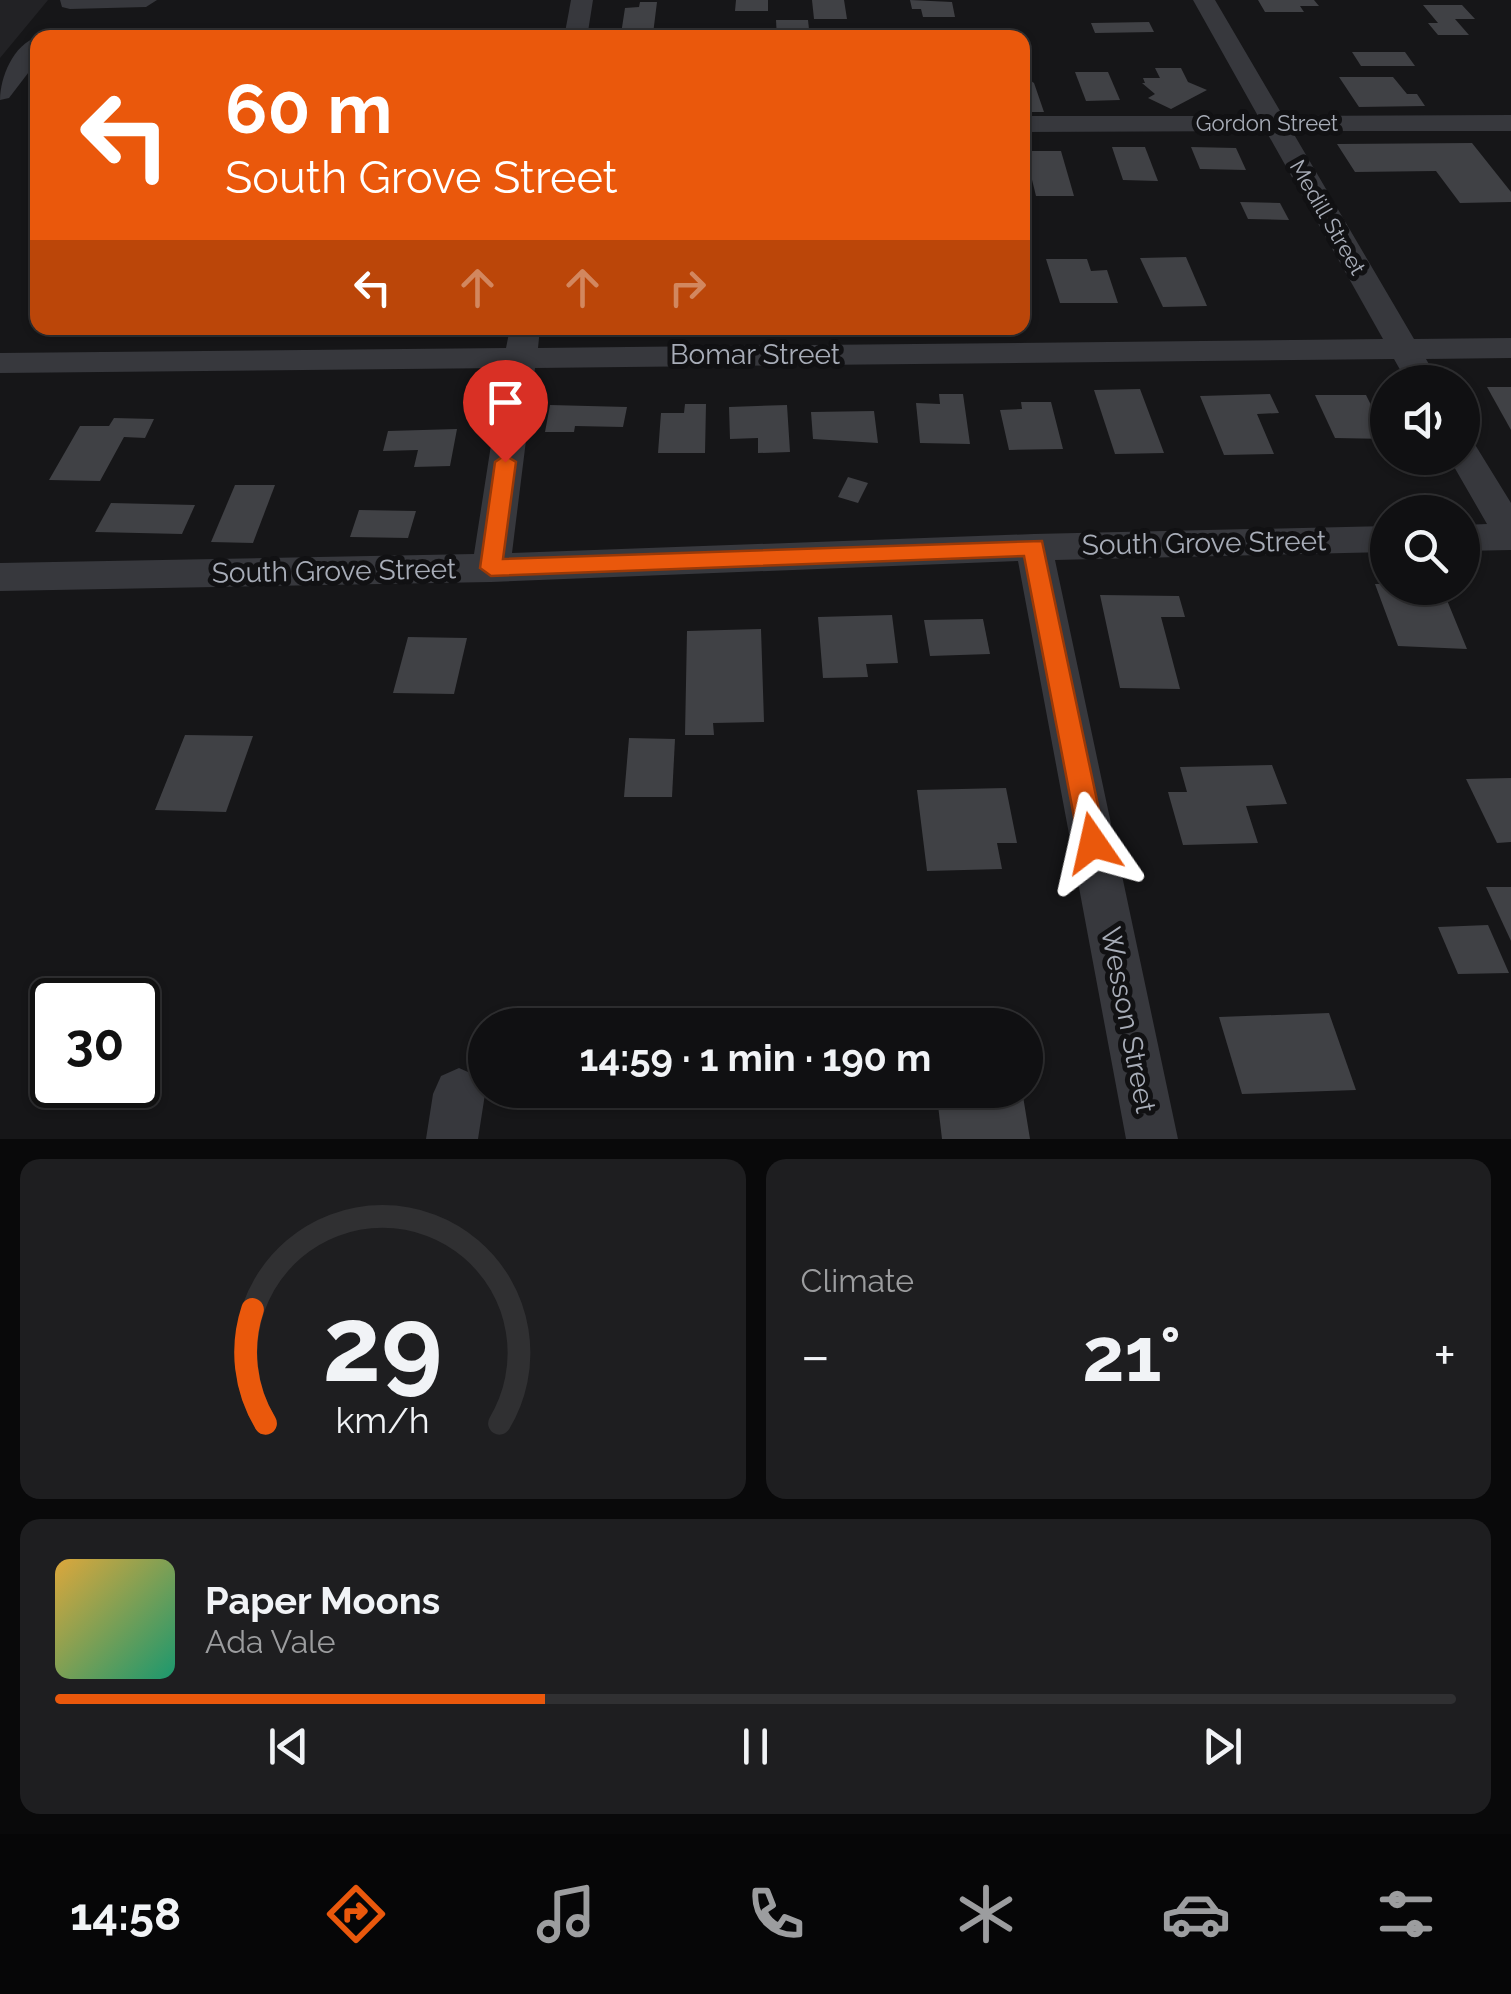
<!DOCTYPE html>
<html lang="en">
<head>
<meta charset="utf-8">
<style>
	body { margin:0; font-family:Raleway,sans-serif; background:#1e1e20; color:#f1f3f6; height:100vh; display:flex; flex-direction:column; font-size:38px; white-space:nowrap }
	* { box-sizing:border-box; margin:0 }
	p { font-size:32px; color:#9c9d9f }
	.icon { flex:none; width:55px; height:55px; fill:none; stroke:currentColor; stroke-width:2; stroke-linecap:round; stroke-linejoin:round }
	.map { position:relative; height:1139px; overflow:hidden }
	.side { display:flex; flex-direction:column; gap:20px; padding:20px; background:#09090a; flex:1 }
	.side>* { flex:none }
	.top-card { position:absolute; left:30px; top:30px; width:1000px; height:305px; border-radius:20px; box-shadow:0 2px 8px #0004,0 0 0 2px #303032; background:#ea580c; color:#fff; overflow:hidden }
	.tools { position:absolute; left:1370px; top:365px; display:grid; gap:20px }
	.tools a { display:grid; place-items:center; width:110px; height:110px; border-radius:50%; background:#101012; box-shadow:0 2px 8px #0004,0 0 0 2px #303032; font-size:50px }
	.speed { position:absolute; left:30px; top:978px; display:flex; gap:20px; font-size:50px; font-weight:700; text-align:center }
	.speed>* { display:grid; place-content:center; width:130px; height:130px; border-radius:50%; background:#101012; box-shadow:0 2px 8px #0004,0 0 0 2px #303032; line-height:1 }
	.speed .limit { border:5px solid #111; border-radius:15px; background:#fff; color:#111 }
	.pin { position:absolute; display:grid; place-items:center; width:85px; height:85px; color:#fff; margin:-102px -42px; border-radius:50% 50% 50% 0; rotate:-45deg; box-shadow:0 0 10px #0007 }
	.pin .icon { rotate:45deg }
	.me { position:absolute; width:110px; margin:-55px; rotate:349deg; stroke-linejoin:round; filter:drop-shadow(0 0 8px #0008) }
	.turn { display:flex; align-items:center; gap:35px; height:210px; padding:0 30px; font-size:45px }
	.turn .icon { width:130px; height:130px; stroke-width:2.5 }
	.turn b { display:block; font-size:70px; line-height:85px }
	.lanes { display:flex; align-items:center; height:95px; padding:0 30px; background:#0003; justify-content:center; gap:50px; direction:ltr }
	.lanes .off { opacity:.35 }
	.big { font-size:75px; font-weight:700; line-height:1.1 }
	.side .tile { flex:1; display:flex; flex-direction:column; justify-content:center; gap:15px; min-width:0; padding:0 35px; border-radius:20px; background:#1e1e20 }
	.side .dial { align-items:center; gap:0 }
	.dial svg { height:260px; overflow:visible; fill:none; stroke:#303032; stroke-width:7; stroke-linecap:round; text-anchor:middle }
	.dial text { fill:#f1f3f6; stroke:none }
	.song { display:flex; align-items:center; gap:30px }
	.cover { width:120px; height:120px; border-radius:15px; background:linear-gradient(135deg,hsl(40 70% 55%),hsl(160 70% 35%)) }
	.played { height:10px; border-radius:5px; background:linear-gradient(90deg,#ea580c 35%,#303032 35%) }
	.keys { display:flex; justify-content:space-around; direction:ltr }
	.heat { display:flex; justify-content:space-between; align-items:center; font-size:55px; direction:ltr }
	.side .tiles { flex:1; display:grid; gap:20px; grid-template-columns:1fr 1fr }
	.tile:last-child { grid-column:span 2 }
	.trip { position:absolute; left:468px; top:1008px; width:575px; height:100px; border-radius:50px; background:#101012; box-shadow:0 2px 8px #0004,0 0 0 2px #303032; font-weight:700; line-height:100px; text-align:center }
	.menu { display:flex; height:160px; justify-content:space-around; align-items:center; background:#060607; color:#9c9d9f }
	.menu .icon { width:70px; height:70px }
	.menu .on { color:#ea580c }
	.menu b { font-size:45px; color:#f1f3f6 }
	.map>svg:first-child { display:block }
	.built { fill:#222225 }
	.building { fill:#404145 }
	.lines { fill:none; stroke-linecap:round; stroke-linejoin:round }
	.minor { fill:#37383d; fill-rule:evenodd }
	.route { fill:#ea580c; stroke:#983908; stroke-width:2.5 }
	.labels { text-anchor:middle; dominant-baseline:central; stroke-width:10; stroke-linejoin:round; paint-order:stroke }
	.far-street-label { font-size:22px; fill:#a8adb8; stroke:#111113 }
	.street-label { font-size:28px; fill:#a8adb8; stroke:#111113 }
</style>
</head>
<body>
<div class="map">
<svg width="1511" height="1139" viewBox="0 0 1511 1139">
	<rect width="100%" height="100%" fill="#161618"/>
	<polygon class="built" points="0,0 48,0 0,58"/>
	<g class="building">
		<polygon points="736,0 768,0 768,11 735,11"/>
		<polygon points="812,0 844,0 847,19 814,19"/>
		<polygon points="910,0 952,2 955,17 923,17 921,9 912,9"/>
		<polygon points="1258,0 1314,0 1319,6 1300,6 1304,12 1265,12"/>
		<polygon points="640,2 657,2 653,34 621,34 625,8 639,7"/>
		<polygon points="1423,5 1462,5 1475,19 1455,19 1469,35 1438,35 1428,23 1438,23"/>
		<polygon points="776,20 808,20 810,38 777,38"/>
		<polygon points="1149,22 1154,32 1095,33 1091,23"/>
		<polygon points="1352,52 1405,52 1415,66 1361,66"/>
		<polygon points="1155,68 1181,68 1188,82 1207,90 1171,109 1148,98 1155,94 1142,83 1145,83 1143,78 1160,78"/>
		<polygon points="1075,72 1108,72 1120,100 1086,101"/>
		<polygon points="1022,75 1034,83 1044,112 1022,112"/>
		<polygon points="1339,77 1393,77 1407,94 1417,94 1425,106 1359,107"/>
		<polygon points="1472,143 1511,192 1511,202 1460,203 1436,171 1355,172 1337,144"/>
		<polygon points="1112,147 1145,147 1158,181 1123,180"/>
		<polygon points="1191,147 1236,148 1246,170 1200,169"/>
		<polygon points="1025,151 1061,151 1074,196 1036,196"/>
		<polygon points="1240,202 1280,203 1289,220 1248,219"/>
		<polygon points="1186,257 1207,306 1163,307 1140,258"/>
		<polygon points="1046,259 1087,259 1091,271 1107,270 1118,303 1060,303"/>
		<polygon points="1487,387 1511,387 1511,430"/>
		<polygon points="1140,389 1164,453 1115,454 1094,390"/>
		<polygon points="939,394 963,394 970,444 920,443 916,403 940,404"/>
		<polygon points="1270,394 1279,413 1257,414 1274,454 1224,455 1200,396"/>
		<polygon points="1315,395 1366,395 1388,439 1335,438"/>
		<polygon points="1021,402 1051,402 1063,449 1009,450 1000,410 1022,409"/>
		<polygon points="685,404 706,404 705,453 658,453 661,413 684,413"/>
		<polygon points="550,405 627,407 623,427 575,426 574,432 545,432"/>
		<polygon points="787,405 790,452 758,453 758,438 730,439 729,407"/>
		<polygon points="874,411 878,443 813,439 811,412"/>
		<polygon points="114,418 154,419 145,438 124,437 100,481 49,480 80,426 109,426"/>
		<polygon points="457,429 450,466 414,467 418,450 383,451 388,431"/>
		<polygon points="848,477 868,483 858,503 838,497"/>
		<polygon points="235,485 275,485 253,543 211,542"/>
		<polygon points="111,503 195,505 182,534 95,532"/>
		<polygon points="359,510 416,511 408,538 350,537"/>
		<polygon points="1375,584 1388,584 1388,588 1442,588 1467,649 1398,646"/>
		<polygon points="1100,595 1179,596 1185,617 1161,617 1180,689 1120,688"/>
		<polygon points="892,615 898,663 866,664 868,677 823,678 818,617"/>
		<polygon points="983,619 990,654 930,656 924,620"/>
		<polygon points="761,629 764,722 713,723 714,735 685,735 687,631"/>
		<polygon points="408,637 467,638 454,694 393,693"/>
		<polygon points="185,735 253,736 226,812 155,810"/>
		<polygon points="629,738 675,739 672,797 624,797"/>
		<polygon points="1272,765 1287,804 1246,806 1258,843 1183,845 1168,792 1187,792 1180,767"/>
		<polygon points="1511,778 1511,842 1497,843 1466,779"/>
		<polygon points="1006,788 1017,843 997,843 1002,869 927,871 917,790"/>
		<polygon points="1486,887 1511,887 1511,941"/>
		<polygon points="1488,925 1509,973 1458,974 1438,927"/>
		<polygon points="1329,1013 1356,1090 1242,1094 1219,1017"/>
		<polygon points="963,1090 1022,1090 1030,1139 942,1139 938,1105 965,1104"/>
	</g>
	<g class="lines">
		<g class="minor">
			<polygon points="60,0 157,0 146,7 70,9 62,7"/>
			<polygon points="571,0 593,0 587,38 564,38"/>
			<polygon points="1193,0 1215,0 1283,116 1511,115 1511,131 1292,131 1414,339 1511,338 1511,358 1426,359 1439,382 1407,382 1394,359 535,368 512,553 1034,534 1388,526 1388,552 1055,560 1178,1139 1126,1139 1018,561 491,582 0,591 0,563 474,554 503,368 0,373 0,353 506,348 510,328 540,328 538,348 1383,339 1266,131 1022,132 1022,116 1258,116"/>
			<path d="M38 37V60L9 98 0 100C0 78 13 44 38 37Z"/>
			<polygon points="1462,439 1474,443 1511,503 1511,550 1462,551 1462,525 1487,524 1449,458 1462,458"/>
			<polygon points="459,1068 477,1076 485,1094 478,1139 426,1139 433,1094 441,1076"/>
		</g>
	</g>
	<polygon class="route" points="505,455 516,462 503,559 1042,541 1106,843 1102,852 1093,855 1083,852 1079,843 1024,556 491,576 480,568 495,462"/>
	<g class="labels">
		<g class="far-street-label">
			<text x="1267" y="123">Gordon Street</text>
			<text transform="translate(1328 217) rotate(60)">Medill Street</text>
		</g>
		<g class="street-label">
			<text x="755" y="354">Bomar Street</text>
			<text transform="translate(1204 543) rotate(-1)">South Grove Street</text>
			<text transform="translate(334 571) rotate(-1)">South Grove Street</text>
			<text transform="translate(1128 1020) rotate(79)">Wesson Street</text>
		</g>
	</g>
</svg>
<div class="tools">
<a><svg class="icon" aria-label="sound" viewBox="0 0 24 24"><path d="M4 9h4l5-4v14l-5-4H4zM17 9q2 3 0 6"/></svg></a>
<a><svg class="icon" aria-label="search" viewBox="0 0 24 24"><circle cx="10" cy="10" r="6"/><path d="M15 15l6 6"/></svg></a>
</div>
<div class="speed"><div class="limit">30</div></div>
<div class="pin" style="left:505px;top:462px;background:#d93025"><svg class="icon" aria-label="arrive" viewBox="0 0 24 24"><path d="M6 21V4h12l-3 4 3 4H6"/></svg></div>
<svg class="me" style="left:1093px;top:843px" viewBox="-20 -20 40 40"><path d="M0-17L14 15 0 8-14 15z" fill="#ea580c" stroke="#fff" stroke-width="4"/></svg>
<div class="trip">14:59 · 1 min · 190 m</div>
<div class="top-card">
<div class="turn"><svg class="icon" aria-label="left" viewBox="0 0 24 24"><path d="M17 20v-9H6M10 6l-5 5 5 5"/></svg><div><b>60 m</b>South Grove Street</div></div>
<div class="lanes"><svg class="icon" aria-label="left" viewBox="0 0 24 24"><path d="M17 20v-9H6M10 6l-5 5 5 5"/></svg><svg class="icon off" aria-label="ahead" viewBox="0 0 24 24"><path d="M12 20V5M6 11l6-6 6 6"/></svg><svg class="icon off" aria-label="ahead" viewBox="0 0 24 24"><path d="M12 20V5M6 11l6-6 6 6"/></svg><svg class="icon off" aria-label="right" viewBox="0 0 24 24"><path d="M7 20v-9h11M14 6l5 5-5 5"/></svg></div>
</div>
</div>
<section class="side">
<div class="tiles">
<div class="tile dial"><svg viewBox="0 0 100 80">
<path d="M14 69A42 42 0 1 1 86 69"/>
<path d="M14 69A42 42 0 0 1 10 34" stroke="#ea580c"/>
<text x="50" y="56" font-size="32" font-weight="700">29</text>
<text x="50" y="72" font-size="11">km/h</text>
</svg></div>
<div class="tile"><p>Climate</p>
<div class="heat"><a>−</a><b class="big">21°</b><a>+</a></div>
</div>
<div class="tile">
<div class="song"><i class="cover"></i><div><b>Paper Moons</b><p>Ada Vale</p></div></div>
<div class="played"></div>
<div class="keys"><svg class="icon" aria-label="previous" viewBox="0 0 24 24"><path d="M18 5L8 12l10 7zM5 5v14"/></svg><svg class="icon" aria-label="pause" viewBox="0 0 24 24"><path d="M8 5v14M16 5v14"/></svg><svg class="icon" aria-label="next" viewBox="0 0 24 24"><path d="M6 5l10 7-10 7zM19 5v14"/></svg></div>
</div>
</div>
</section>
<nav class="menu">
<b>14:58</b>
<svg class="icon on" aria-label="directions" viewBox="0 0 24 24"><path d="M12 3l9 9-9 9-9-9zM9 14v-3h6M13 9l2 2-2 2"/></svg>
<svg class="icon" aria-label="music" viewBox="0 0 24 24"><path d="M9 18V5l10-2v13"/><circle cx="6" cy="18" r="3"/><circle cx="16" cy="16" r="3"/></svg>
<svg class="icon" aria-label="phone" viewBox="0 0 24 24"><path d="M5 4h4l2 5-3 2q2 4 5 5l2-3 5 2v4C11 20 4 13 5 4z"/></svg>
<svg class="icon" aria-label="climate" viewBox="0 0 24 24"><path d="M12 3v18M4 7l16 10M4 17L20 7"/></svg>
<svg class="icon" aria-label="car" viewBox="0 0 24 24"><path d="M5 17H2v-5l4-1 3-4h7l3 4 3 1v5h-3M9 17h6M6 11h13"/><circle cx="7" cy="17" r="2"/><circle cx="17" cy="17" r="2"/></svg>
<svg class="icon" aria-label="filters" viewBox="0 0 24 24"><path d="M4 7h16M4 17h16"/><circle cx="9" cy="7" r="2"/><circle cx="15" cy="17" r="2"/></svg>
</nav>
</body>
</html>
